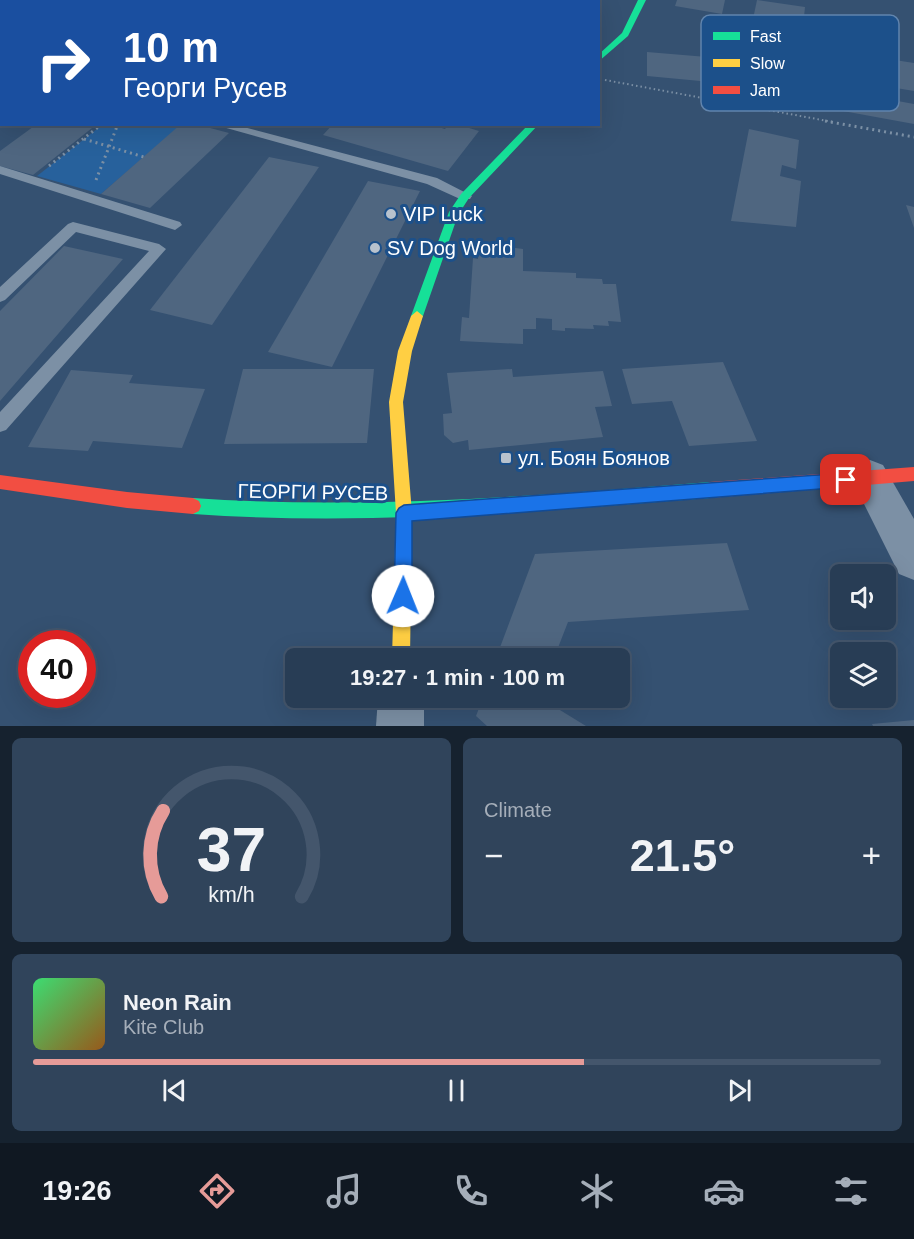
<!DOCTYPE html>
<html lang="en">
<head>
<meta charset="utf-8">
<style>
	body { margin:0; font-family:Helvetica,sans-serif; background:#30445b; color:#f1f3f6; height:100vh; display:flex; flex-direction:column; font-size:22px; white-space:nowrap }
	* { box-sizing:border-box; margin:0 }
	p { font-size:20px; color:#a5aeb9 }
	.icon { flex:none; width:33px; height:33px; fill:none; stroke:currentColor; stroke-width:2; stroke-linecap:round; stroke-linejoin:round }
	.map { position:relative; height:726px; overflow:hidden }
	.sheet { display:flex; flex-direction:column; gap:12px; padding:12px; background:#16222f; flex:1 }
	.sheet>* { flex:none }
	.banner { position:absolute; left:0px; top:0px; width:600px; height:126px; box-shadow:0 6px 24px #0002,0 0 0 2px #44566c; background:#1a4fa0; color:#fff; overflow:hidden }
	.controls { position:absolute; left:830px; top:564px; display:grid; gap:12px }
	.controls a { display:grid; place-items:center; width:66px; height:66px; border-radius:9px; background:#283d55; box-shadow:0 6px 24px #0002,0 0 0 2px #44566c; font-size:30px }
	.speed { position:absolute; left:18px; top:630px; display:flex; gap:12px; font-size:30px; font-weight:700; text-align:center }
	.speed>* { display:grid; place-content:center; width:78px; height:78px; border-radius:50%; background:#283d55; box-shadow:0 6px 24px #0002,0 0 0 2px #44566c; line-height:1 }
	.speed .limit { border:9px solid #d22; background:#fff; color:#111 }
	.pin { position:absolute; display:grid; place-items:center; width:51px; height:51px; color:#fff; margin:-26px; border-radius:12px; box-shadow:0 3px 9px #0006 }
	.me { position:absolute; width:66px; margin:-33px; rotate:1deg; stroke-linejoin:round; filter:drop-shadow(0 0 4px #0008) }
	.turn { display:flex; align-items:center; gap:21px; height:126px; padding:0 24px; font-size:27px }
	.turn .icon { width:78px; height:78px; stroke-width:2.5 }
	.turn b { display:block; font-size:42px; line-height:51px }
	.big { font-size:45px; font-weight:700; line-height:1.1 }
	.sheet .card { flex:1; display:flex; flex-direction:column; justify-content:center; gap:9px; min-width:0; padding:0 21px; border-radius:9px; background:#30445b }
	.sheet .dial { align-items:center; gap:0 }
	.dial svg { height:156px; overflow:visible; fill:none; stroke:#44566c; stroke-width:7; stroke-linecap:round; text-anchor:middle }
	.dial text { fill:#f1f3f6; stroke:none }
	.song { display:flex; align-items:center; gap:18px }
	.cover { width:72px; height:72px; border-radius:9px; background:linear-gradient(135deg,hsl(140 70% 55%),hsl(30 70% 35%)) }
	.played { height:6px; border-radius:3px; background:linear-gradient(90deg,#e69b98 65%,#44566c 65%) }
	.keys { display:flex; justify-content:space-around; direction:ltr }
	.heat { display:flex; justify-content:space-between; align-items:center; font-size:33px; direction:ltr }
	.sheet .tiles { flex:1; display:grid; gap:12px; grid-template-columns:1fr 1fr }
	.card:last-child { grid-column:span 2 }
	.trip { position:absolute; left:285px; top:648px; width:345px; height:60px; border-radius:9px; background:#283d55; box-shadow:0 6px 24px #0002,0 0 0 2px #44566c; font-weight:700; line-height:60px; text-align:center }
	.tab-bar { display:flex; height:96px; justify-content:space-around; align-items:center; background:#101822; color:#a5aeb9 }
	.tab-bar .icon { width:42px; height:42px }
	.tab-bar .current { color:#e69b98 }
	.tab-bar b { font-size:27px; color:#f1f3f6 }
	.map>svg:first-child { display:block }
	.green { fill:#27619c }
	.building { fill:#4f6680 }
	.lines { fill:none; stroke-linecap:round; stroke-linejoin:round }
	.path-far1 { stroke:#7c90a5; stroke-width:2; stroke-dasharray:1.5 3; stroke-linecap:butt }
	.path { stroke:#7c90a5; stroke-width:3; stroke-dasharray:2 4; stroke-linecap:butt }
	.lane { fill:#7c90a5; fill-rule:evenodd }
	.street { fill:#7c90a5; fill-rule:evenodd }
	.fast { fill:#16e098; fill-rule:evenodd }
	.slow { fill:#ffcf43; fill-rule:evenodd }
	.jam { fill:#f24e42; fill-rule:evenodd }
	.route { fill:#1a73e8; stroke:#114b97; stroke-width:1.5 }
	.poi-dot { fill:#b8c2cd; stroke:#1c508a; stroke-width:2 }
	.labels { text-anchor:middle; dominant-baseline:central; stroke-width:6; stroke-linejoin:round; paint-order:stroke }
	.poi-label { font-size:20px; fill:#fff; stroke:#1c508a; text-anchor:start }
	.street-label { font-size:20px; fill:#fff; stroke:#1c508a }
	.key { fill:#1c508a; stroke:#6084ad; stroke-width:1.5 }
	.key-label { font-size:16px; fill:#fff }
</style>
</head>
<body>
<div class="map">
<svg width="914" height="726" viewBox="0 0 914 726">
	<rect width="100%" height="100%" fill="#355171"/>
	<polygon class="green" points="102,125 181,125 101,194 37,176"/>
	<g class="building">
		<polygon points="677,0 725,0 722,14 675,6"/>
		<polygon points="757,0 805,7 803,27 753,19"/>
		<polygon points="824,49 914,63 914,91 818,75 816,52"/>
		<polygon points="647,52 707,57 711,82 647,76"/>
		<polygon points="843,91 914,104 914,124 843,111"/>
		<polygon points="37,124 97,124 33,175 0,166 0,151"/>
		<polygon points="181,124 195,124 229,133 150,208 101,194"/>
		<polygon points="333,124 428,124 445,129 449,124 456,124 479,131 448,171 323,135"/>
		<polygon points="749,129 799,140 796,169 782,165 780,176 801,181 796,227 731,221"/>
		<polygon points="269,157 319,167 212,325 150,310"/>
		<polygon points="368,181 420,191 332,367 268,352"/>
		<polygon points="906,205 914,207 914,228"/>
		<polygon points="64,246 123,259 0,401 0,311"/>
		<polygon points="501,246 523,249 523,271 576,273 576,278 602,279 603,284 616,284 621,322 608,321 609,326 593,325 594,329 565,328 565,331 552,330 552,319 536,318 536,329 523,329 523,344 460,341 462,317 469,318 473,258 478,259 479,248 501,249"/>
		<polygon points="723,362 757,441 689,446 672,401 632,404 622,369"/>
		<polygon points="243,369 374,369 367,443 224,444"/>
		<polygon points="512,369 513,377 603,371 612,406 595,407 603,437 469,450 468,440 453,443 444,435 443,414 452,413 447,373"/>
		<polygon points="71,370 133,375 129,383 205,389 182,448 93,441 88,451 28,447"/>
		<polygon points="727,543 749,610 568,622 554,658 496,658 535,554"/>
		<polygon points="483,698 556,698 555,707 586,726 487,726 476,716"/>
		<polygon points="914,720 914,726 873,726 872,724"/>
	</g>
	<g class="lines">
		<polyline class="path-far1" points="605,80 833,122"/>
		<g class="path">
			<polyline points="825,121 914,137"/>
			<polyline points="84,139 144,157"/>
			<polyline points="49,166 102,124"/>
			<polyline points="96,180 118,124"/>
		</g>
		<g class="lane">
			<polygon points="212,124 232,124 437,178 472,196 470,199 460,199 427,184"/>
			<polygon points="0,166 180,222 182,225 175,230 0,174"/>
			<polygon points="73,222 159,244 166,249 6,430 0,432 0,412 149,251 76,232 5,300 0,302 0,287 68,224"/>
		</g>
		<g class="street">
			<polygon points="14,0 46,0 47,2 15,2"/>
			<polygon points="357,0 375,0 356,2"/>
			<polygon points="870,460 883,465 914,519 914,580 899,574 851,478 857,465"/>
			<polygon points="378,698 424,698 424,726 376,726"/>
		</g>
		<g class="fast">
			<polygon points="638,0 646,0 628,36 598,62 598,55 622,33"/>
			<polygon points="2,108 2,114 0,115 0,109"/>
			<polygon points="529,124 539,124 469,198 458,215 423,316 421,320 413,320 411,316 449,212 461,194"/>
			<path d="M710 482 716 485 718 490 716 495 710 498C537 511 366 526 193 514L187 511 185 506 187 501 193 498C366 510 537 496 710 482Z"/>
		</g>
		<g class="slow">
			<polygon points="160,0 169,0 168,2"/>
			<polygon points="417,311 423,316 412,351 403,402 412,513 410,658 392,658 396,513 389,402 398,351 411,316"/>
		</g>
		<g class="jam">
			<polygon points="914,467 914,481 710,498 704,495 702,490 704,485 710,482"/>
			<polygon points="0,475 127,492 193,498 199,501 201,506 199,511 193,514 127,508 0,489"/>
		</g>
	</g>
	<polygon class="route" points="846,473 852,475 854,480 852,485 846,487 412,521 412,596 409,602 403,605 397,602 394,596 396,513 399,508 404,505"/>
	<g class="poi-dot">
		<circle cx="391" cy="214" r="6"/>
		<circle cx="375" cy="248" r="6"/>
		<rect x="500" y="452" width="12" height="12" rx="3"/>
	</g>
	<g class="labels">
		<g class="poi-label">
			<text x="403" y="214">VIP Luck</text>
			<text x="387" y="248">SV Dog World</text>
			<text x="518" y="458">ул. Боян Боянов</text>
		</g>
		<g class="street-label">
			<text transform="translate(313 492) rotate(1)">ГЕОРГИ РУСЕВ</text>
		</g>
	</g>
	<rect x="701" y="15" width="198" height="96" rx="9" class="key"/>
	<rect x="713" y="32" width="27" height="8" fill="#16e098"/>
	<rect x="713" y="59" width="27" height="8" fill="#ffcf43"/>
	<rect x="713" y="86" width="27" height="8" fill="#f24e42"/>
	<g class="key-label">
		<text x="750" y="42">Fast</text>
		<text x="750" y="69">Slow</text>
		<text x="750" y="96">Jam</text>
	</g>
</svg>
<div class="controls">
<a><svg class="icon" aria-label="sound" viewBox="0 0 24 24"><path d="M4 9h4l5-4v14l-5-4H4zM17 9q2 3 0 6"/></svg></a>
<a><svg class="icon" aria-label="layers" viewBox="0 0 24 24"><path d="M12 4l9 5-9 5-9-5zM3 14l9 5 9-5"/></svg></a>
</div>
<div class="speed"><div class="limit">40</div></div>
<div class="pin" style="left:846px;top:480px;background:#d93025"><svg class="icon" aria-label="arrive" viewBox="0 0 24 24"><path d="M6 21V4h12l-3 4 3 4H6"/></svg></div>
<svg class="me" style="left:403px;top:596px" viewBox="-20 -20 40 40"><circle r="19" fill="#fff"/><path d="M0-13L10 11 0 6-10 11z" fill="#1a73e8"/></svg>
<div class="trip">19:27 · 1 min · 100 m</div>
<div class="banner">
<div class="turn"><svg class="icon" aria-label="right" viewBox="0 0 24 24"><path d="M7 20v-9h11M14 6l5 5-5 5"/></svg><div><b>10 m</b>Георги Русев</div></div>
</div>
</div>
<section class="sheet">
<div class="tiles">
<div class="card dial"><svg viewBox="0 0 100 80">
<path d="M14 69A42 42 0 1 1 86 69"/>
<path d="M14 69A42 42 0 0 1 15 25" stroke="#e69b98"/>
<text x="50" y="56" font-size="32" font-weight="700">37</text>
<text x="50" y="72" font-size="11">km/h</text>
</svg></div>
<div class="card"><p>Climate</p>
<div class="heat"><a>−</a><b class="big">21.5°</b><a>+</a></div>
</div>
<div class="card">
<div class="song"><i class="cover"></i><div><b>Neon Rain</b><p>Kite Club</p></div></div>
<div class="played"></div>
<div class="keys"><svg class="icon" aria-label="previous" viewBox="0 0 24 24"><path d="M18 5L8 12l10 7zM5 5v14"/></svg><svg class="icon" aria-label="pause" viewBox="0 0 24 24"><path d="M8 5v14M16 5v14"/></svg><svg class="icon" aria-label="next" viewBox="0 0 24 24"><path d="M6 5l10 7-10 7zM19 5v14"/></svg></div>
</div>
</div>
</section>
<nav class="tab-bar">
<b>19:26</b>
<svg class="icon current" aria-label="directions" viewBox="0 0 24 24"><path d="M12 3l9 9-9 9-9-9zM9 14v-3h6M13 9l2 2-2 2"/></svg>
<svg class="icon" aria-label="music" viewBox="0 0 24 24"><path d="M9 18V5l10-2v13"/><circle cx="6" cy="18" r="3"/><circle cx="16" cy="16" r="3"/></svg>
<svg class="icon" aria-label="phone" viewBox="0 0 24 24"><path d="M5 4h4l2 5-3 2q2 4 5 5l2-3 5 2v4C11 20 4 13 5 4z"/></svg>
<svg class="icon" aria-label="climate" viewBox="0 0 24 24"><path d="M12 3v18M4 7l16 10M4 17L20 7"/></svg>
<svg class="icon" aria-label="car" viewBox="0 0 24 24"><path d="M5 17H2v-5l4-1 3-4h7l3 4 3 1v5h-3M9 17h6M6 11h13"/><circle cx="7" cy="17" r="2"/><circle cx="17" cy="17" r="2"/></svg>
<svg class="icon" aria-label="filters" viewBox="0 0 24 24"><path d="M4 7h16M4 17h16"/><circle cx="9" cy="7" r="2"/><circle cx="15" cy="17" r="2"/></svg>
</nav>
</body>
</html>
